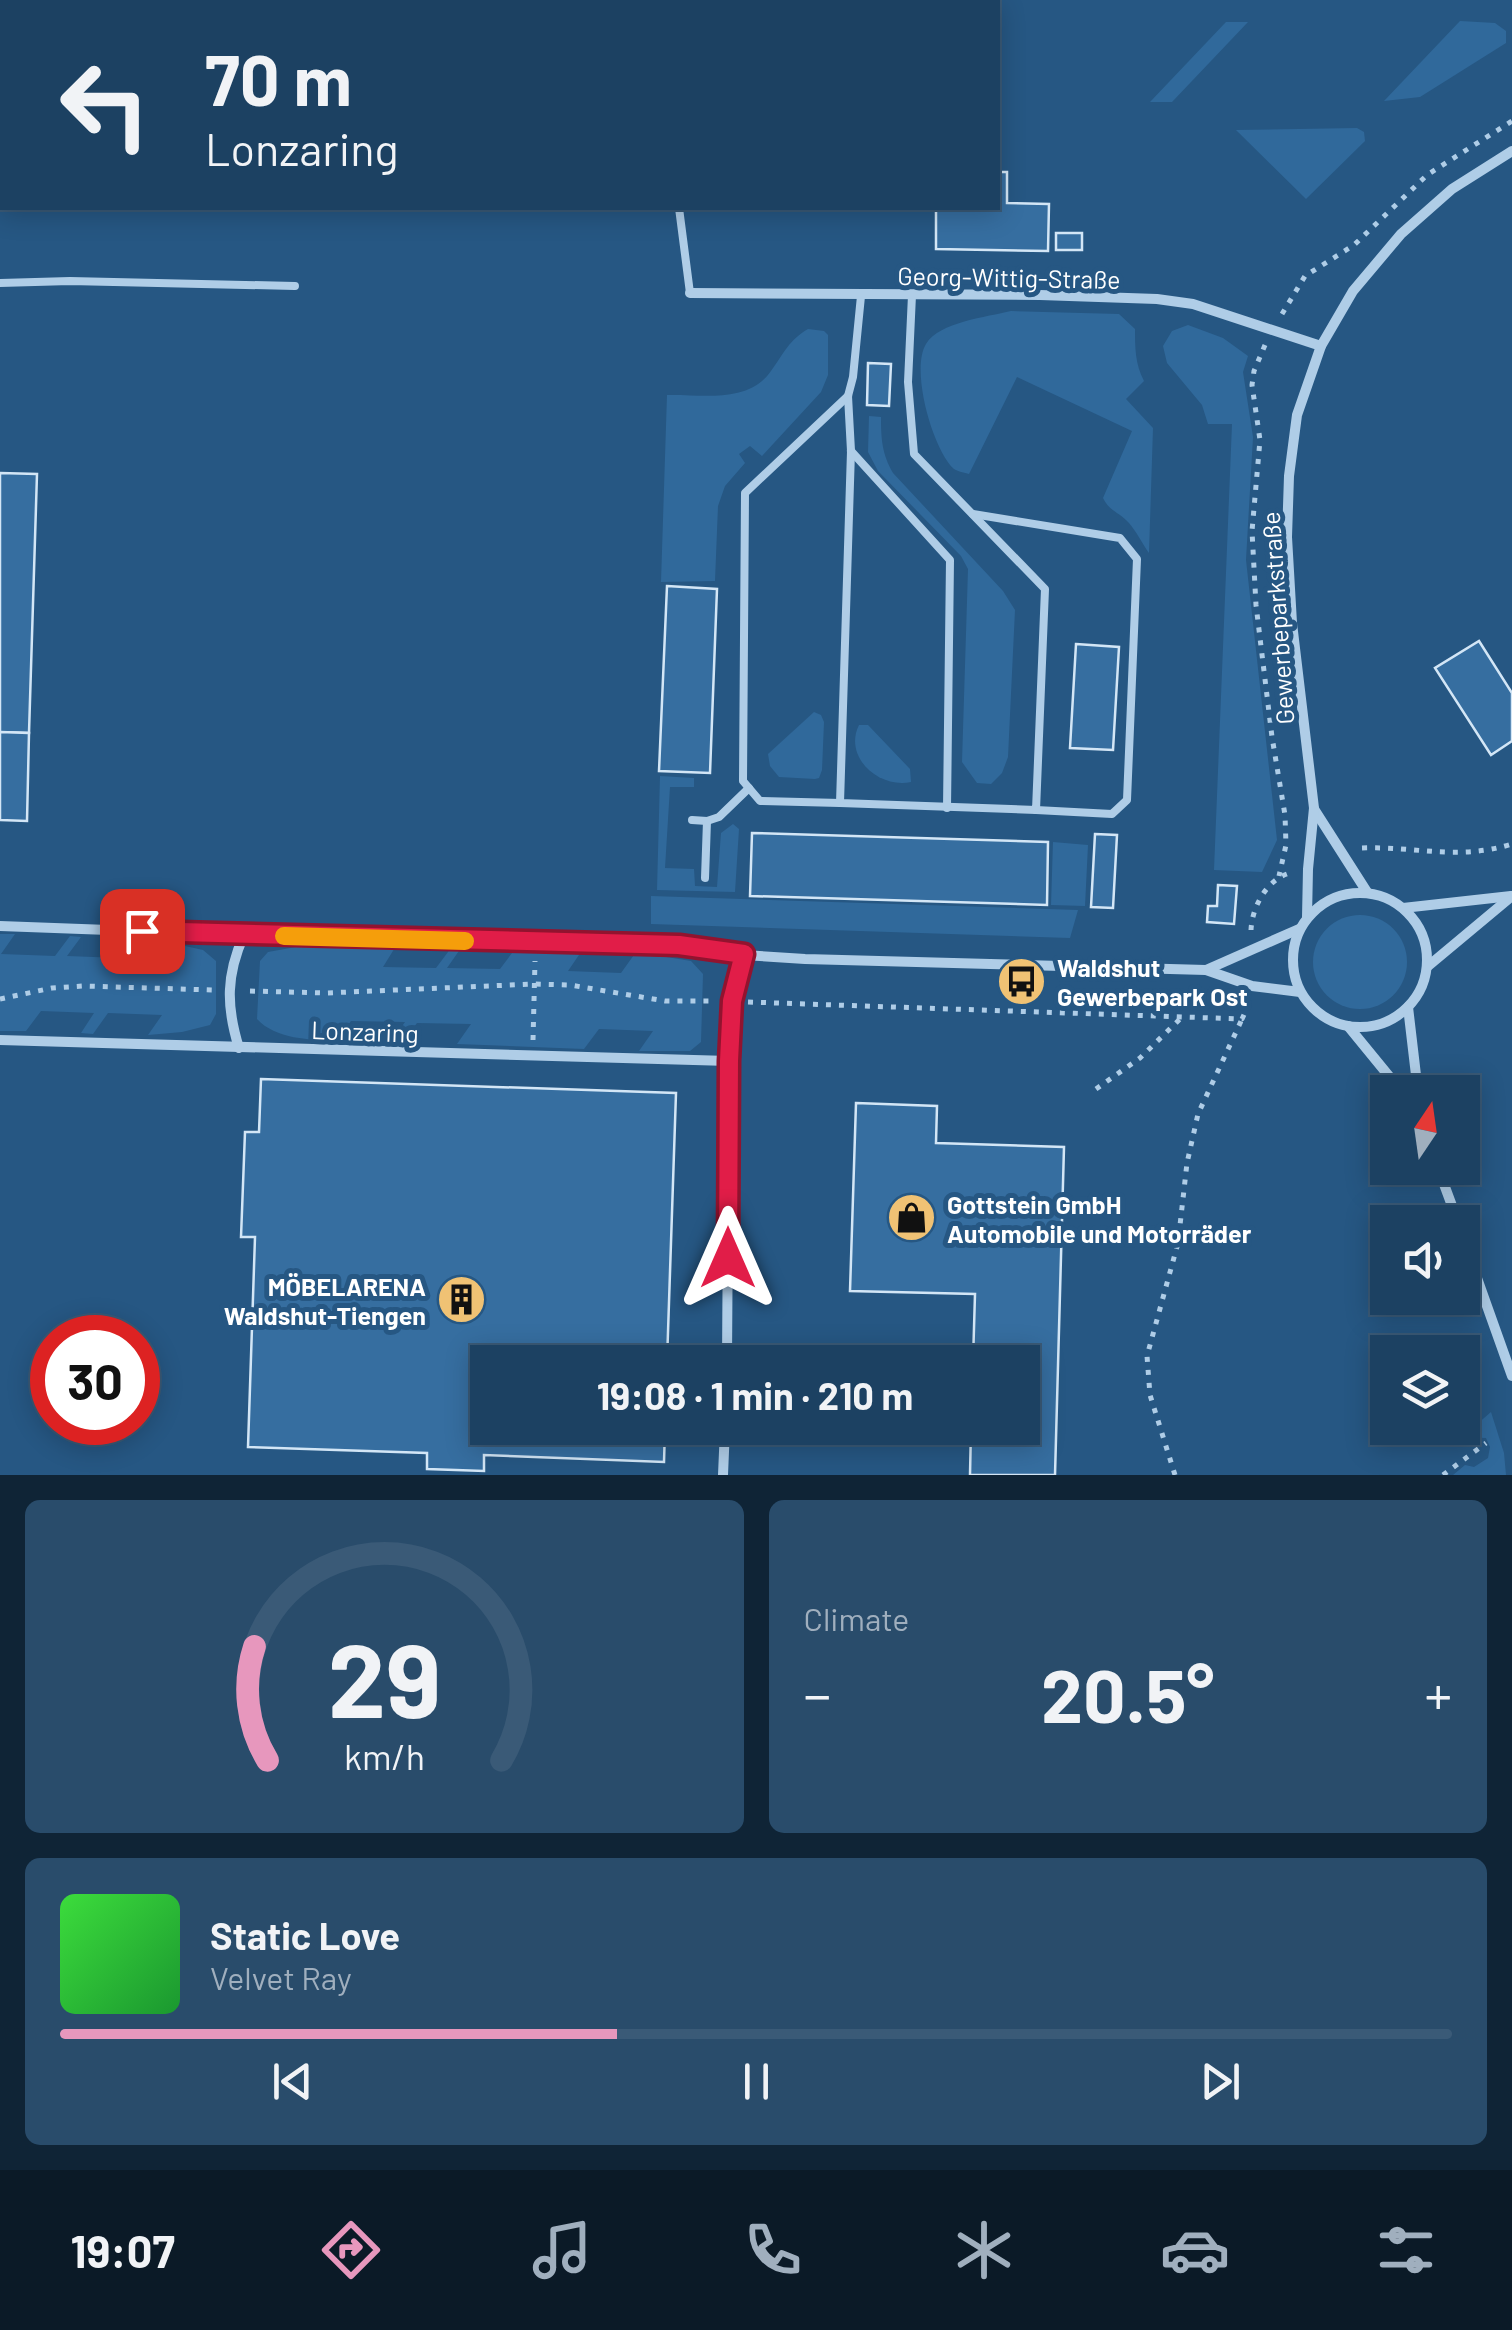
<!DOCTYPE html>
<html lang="en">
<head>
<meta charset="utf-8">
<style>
	body { margin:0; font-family:Barlow,sans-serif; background:#294c6b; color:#f1f3f6; height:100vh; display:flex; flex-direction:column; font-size:38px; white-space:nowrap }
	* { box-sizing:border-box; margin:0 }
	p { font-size:32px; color:#a0afbe }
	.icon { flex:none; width:55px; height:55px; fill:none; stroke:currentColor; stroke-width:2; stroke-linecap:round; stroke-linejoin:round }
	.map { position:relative; height:1475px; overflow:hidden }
	.sheet { display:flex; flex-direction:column; gap:25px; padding:25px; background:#0f2436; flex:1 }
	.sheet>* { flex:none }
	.hud { position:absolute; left:0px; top:0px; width:1000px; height:210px; box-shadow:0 5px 25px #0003,0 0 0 2px #3a5a77; background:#1c4162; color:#f1f3f6; overflow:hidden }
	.needle { width:65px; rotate:13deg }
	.tools { position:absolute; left:1370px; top:1075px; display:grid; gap:20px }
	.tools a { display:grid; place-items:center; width:110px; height:110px; border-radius:0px; background:#1c4162; box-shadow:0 5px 25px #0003,0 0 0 2px #3a5a77; font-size:50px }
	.speed { position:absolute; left:30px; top:1315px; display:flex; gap:20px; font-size:50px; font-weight:700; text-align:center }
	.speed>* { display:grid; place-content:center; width:130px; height:130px; border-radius:50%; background:#1c4162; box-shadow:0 5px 25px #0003,0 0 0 2px #3a5a77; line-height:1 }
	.speed .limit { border:15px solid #d22; background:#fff; color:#111 }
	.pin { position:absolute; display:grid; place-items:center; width:85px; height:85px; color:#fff; margin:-42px; border-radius:20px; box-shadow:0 5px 15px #0006 }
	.me { position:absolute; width:110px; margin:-55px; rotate:0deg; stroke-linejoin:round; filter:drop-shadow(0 0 8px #0008) }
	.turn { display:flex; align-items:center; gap:35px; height:210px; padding:0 40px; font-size:45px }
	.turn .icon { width:130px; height:130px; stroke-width:2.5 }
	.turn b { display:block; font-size:70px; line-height:85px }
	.big { font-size:75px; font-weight:700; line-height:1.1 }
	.sheet .tile { flex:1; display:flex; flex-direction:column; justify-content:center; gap:15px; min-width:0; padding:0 35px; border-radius:15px; background:#294c6b }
	.sheet .dial { align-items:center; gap:0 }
	.dial svg { height:260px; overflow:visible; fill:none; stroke:#3a5a77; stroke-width:7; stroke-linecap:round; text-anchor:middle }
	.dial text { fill:#f1f3f6; stroke:none }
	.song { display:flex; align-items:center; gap:30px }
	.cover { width:120px; height:120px; border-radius:15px; background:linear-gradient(135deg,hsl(120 70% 55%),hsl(130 70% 35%)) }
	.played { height:10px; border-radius:5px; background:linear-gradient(90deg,#e797bd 40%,#3a5a77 40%) }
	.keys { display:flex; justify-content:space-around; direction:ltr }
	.heat { display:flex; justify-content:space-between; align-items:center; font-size:55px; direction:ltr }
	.sheet .tiles { flex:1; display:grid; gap:25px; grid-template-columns:1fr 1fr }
	.tile:last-child { grid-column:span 2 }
	.trip { position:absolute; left:470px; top:1345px; width:570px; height:100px; border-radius:0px; background:#1c4162; box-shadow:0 5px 25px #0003,0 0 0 2px #3a5a77; font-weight:700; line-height:100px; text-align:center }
	.dock { display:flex; height:160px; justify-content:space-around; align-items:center; background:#0b1a27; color:#a0afbe }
	.dock .icon { width:70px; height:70px }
	.dock .current { color:#e797bd }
	.dock b { font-size:45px; color:#f1f3f6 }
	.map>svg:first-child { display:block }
	.green { fill:#30699b }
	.building { fill:#366ea0; stroke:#d3e6f6; stroke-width:2.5 }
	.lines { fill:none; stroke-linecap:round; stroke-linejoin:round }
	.path { stroke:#afcde7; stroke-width:5; stroke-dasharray:5 8; stroke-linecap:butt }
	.lane { stroke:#afcde7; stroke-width:8 }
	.street { stroke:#afcde7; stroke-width:10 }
	.route-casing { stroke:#92132f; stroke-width:25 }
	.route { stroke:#e11d48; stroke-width:18 }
	.slow { stroke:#f59e0b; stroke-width:18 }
	.labels { text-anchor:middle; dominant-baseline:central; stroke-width:10; stroke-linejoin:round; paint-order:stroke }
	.street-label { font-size:25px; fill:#fff; stroke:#265783 }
	.poi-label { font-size:25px; font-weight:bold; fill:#fff; stroke:#265783; text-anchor:start }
</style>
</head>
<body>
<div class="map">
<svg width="1512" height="1475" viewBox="0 0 1512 1475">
	<rect width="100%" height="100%" fill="#265783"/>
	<g class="green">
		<polygon points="1460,21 1495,23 1506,31 1506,43 1420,97 1384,101"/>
		<polygon points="1226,22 1248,22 1172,102 1150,102"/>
		<polygon points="1357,128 1364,132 1365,141 1306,199 1236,130"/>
		<path d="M1011 311 1119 314 1135 329C1135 347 1135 364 1144 381L1126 399 1153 428 1149 553C1142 543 1136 531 1129 523 1119 512 1109 511 1103 498L1132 431 1017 377 969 474C965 473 957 471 954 469 933 450 910 370 926 344 939 322 987 317 1011 311Z"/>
		<polygon points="1188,325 1223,338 1248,356 1243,372 1253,437 1246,560 1277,840 1262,872 1214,870 1232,424 1208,424 1202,405 1167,363 1163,346 1172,331"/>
		<path d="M808 329 824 331 828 335V375L821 392 762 456 750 446 739 454 745 463 725 486 718 506 715 581 661 582 667 395C702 394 748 404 771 371 784 353 789 340 808 329Z"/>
		<path d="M869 416 881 417C881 439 882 454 893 473L1003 591 1015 610 1008 757 1002 773 991 784 977 783 962 762 968 569 961 556 878 471 868 452Z"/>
		<polygon points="814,712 821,715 824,722 822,770 819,778 815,779 779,777 770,766 768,754"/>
		<path d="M859 725H868L910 769 911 782C879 789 843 757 859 725Z"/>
		<polygon points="660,776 694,778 694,787 670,787 665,868 694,869 695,886 717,887 721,833 733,824 739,829 735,892 657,890"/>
		<polygon points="1053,842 1088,845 1085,906 1051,905"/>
		<polygon points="651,896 1078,910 1070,938 651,924"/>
		<circle cx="1360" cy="962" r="47"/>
		<polygon points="0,934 15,934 1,954 55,956 70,936 81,937 67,956 120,958 135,938 158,940 203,950 216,961 216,1014 210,1025 182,1032 148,1035 162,1015 108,1013 93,1034 81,1033 94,1013 41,1011 26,1031 0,1031"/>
		<path d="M307 945 396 946 383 967 436 968 451 948H461L447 968 500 969 515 949 581 952 568 971 621 973 636 952 691 961 703 974 701 1042 690 1051H639L653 1031 599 1029 584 1049 457 1044 471 1024 417 1023 402 1043 391 1042 405 1022 351 1021 336 1041C311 1040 275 1039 257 1019L260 961 268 952Z"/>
		<polygon points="1491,1412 1504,1453 1506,1475 1453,1475 1465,1465 1474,1467 1488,1458 1490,1447 1486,1438 1462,1437"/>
	</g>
	<g class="building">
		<polygon points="998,172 1007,172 1007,203 1049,204 1048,251 936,249 936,208 998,208"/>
		<rect x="1056" y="233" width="26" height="17"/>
		<polygon points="868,363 891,364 889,406 867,405"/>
		<polygon points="0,473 37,474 29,733 0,732"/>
		<polygon points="667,586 717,589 710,773 659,771"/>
		<polygon points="1479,641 1512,693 1512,741 1491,755 1435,668"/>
		<polygon points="1076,644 1119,647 1113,750 1070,748"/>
		<polygon points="0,732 29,733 27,821 0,820"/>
		<polygon points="752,833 1048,842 1047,905 750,896"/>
		<polygon points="1095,834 1117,835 1113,908 1091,907"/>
		<polygon points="1218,885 1237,886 1234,924 1207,922 1208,906 1217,906"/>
		<polygon points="261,1079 676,1093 667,1362 488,1362 488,1428 665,1428 664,1462 484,1455 484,1471 427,1469 427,1453 248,1447 255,1237 241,1237 245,1132 259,1132"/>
		<polygon points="856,1103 937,1106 936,1143 1064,1147 1055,1475 970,1475 971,1428 1022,1428 1022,1362 973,1362 975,1294 850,1291"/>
	</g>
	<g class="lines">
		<g class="path">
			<polyline points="1282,314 1305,276 1354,245 1427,175 1512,121"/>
			<polyline points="1265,345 1254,371 1252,385 1260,440 1252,531 1256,605 1272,737 1285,815 1286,845 1279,876"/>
			<path d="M1362 848C1416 846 1457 861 1512 844"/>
			<path d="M1251 930C1252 907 1267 879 1290 873"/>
			<polyline points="250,991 326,993 534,984 570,985 665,1001 712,1001"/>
			<polyline points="0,999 52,988 83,986 214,990"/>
			<polyline points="748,1002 1242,1019 1248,1006"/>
			<polyline points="533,1040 535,961"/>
			<polyline points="1096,1089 1140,1058 1182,1017"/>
			<polyline points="1175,1475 1150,1395 1147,1356 1178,1243 1187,1163 1198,1114 1242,1019"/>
			<polyline points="1443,1475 1486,1443"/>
		</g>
		<g class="lane">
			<polyline points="272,0 272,2"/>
			<polyline points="465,0 465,2"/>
			<polyline points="679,208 690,293"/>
			<polyline points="0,283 70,281 295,286"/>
			<polyline points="861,296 853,377 848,396 851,451 840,803 1036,810 1045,589 914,454 908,382 912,295"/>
			<polyline points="851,451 950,560 947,808"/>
			<polyline points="973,514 1120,538 1137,559 1127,800 1112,814 1036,810"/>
			<polyline points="840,803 760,801 743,781 745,493 848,396"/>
			<polyline points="692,820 707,821"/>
			<polyline points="705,878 707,821 719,817 749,788"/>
		</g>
		<g class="street">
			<polyline points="690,293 1040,295 1157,299 1193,304 1321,346"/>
			<polyline points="1314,809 1367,892"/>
			<circle cx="1360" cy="960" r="67"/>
			<polyline points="1403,908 1511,896"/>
			<polyline points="1307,917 1308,869 1314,808 1292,623 1287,537 1289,476 1297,415 1321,346 1353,291 1401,234 1452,189 1512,151"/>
			<polyline points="0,926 244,935 679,945 743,955 805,959 1206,970 1252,986 1300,992"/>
			<polyline points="1427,967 1512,896"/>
			<polyline points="1206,970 1299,929"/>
			<polyline points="1408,1007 1418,1092"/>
			<polyline points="1348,1026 1402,1092"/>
			<polyline points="0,1040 729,1061"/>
			<path d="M239 1048C226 1006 226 975 244 935"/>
			<polyline points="1438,1168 1458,1222"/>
			<polyline points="1462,1236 1512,1376"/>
			<polyline points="727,1362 729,1061 732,1001 743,955"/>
			<polyline points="723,1475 725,1428"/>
		</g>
	</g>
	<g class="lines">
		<defs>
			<polyline id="route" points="142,931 679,945 744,954 732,1001 729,1061 728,1258"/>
		</defs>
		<use href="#route" class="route-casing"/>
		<use href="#route" class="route"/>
		<polyline class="slow" points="284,936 465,941"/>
	</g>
	<defs>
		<symbol id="bus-disc" viewBox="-11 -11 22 22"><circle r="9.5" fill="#f0c274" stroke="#265783"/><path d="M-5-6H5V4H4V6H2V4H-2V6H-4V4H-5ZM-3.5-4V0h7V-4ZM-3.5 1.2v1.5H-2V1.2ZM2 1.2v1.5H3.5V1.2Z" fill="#111"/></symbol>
		<symbol id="shop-disc" viewBox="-11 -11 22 22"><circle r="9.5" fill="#f0c274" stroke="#265783"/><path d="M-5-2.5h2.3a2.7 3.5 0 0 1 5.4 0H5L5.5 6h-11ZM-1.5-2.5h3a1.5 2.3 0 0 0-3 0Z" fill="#111"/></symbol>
		<symbol id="building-disc" viewBox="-11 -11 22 22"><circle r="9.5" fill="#f0c274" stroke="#265783"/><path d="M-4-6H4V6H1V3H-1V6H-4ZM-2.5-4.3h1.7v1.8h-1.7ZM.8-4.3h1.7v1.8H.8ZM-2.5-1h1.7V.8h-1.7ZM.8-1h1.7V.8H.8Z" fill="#111"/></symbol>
	</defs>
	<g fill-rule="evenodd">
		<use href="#bus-disc" x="994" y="954" width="55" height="55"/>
		<use href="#shop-disc" x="884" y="1190" width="55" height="55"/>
		<use href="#building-disc" x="434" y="1272" width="55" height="55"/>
	</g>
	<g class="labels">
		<g class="street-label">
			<text transform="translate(1009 277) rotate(1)">Georg-Wittig-Straße</text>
			<text transform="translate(1277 618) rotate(-94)">Gewerbeparkstraße</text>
			<text transform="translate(365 1031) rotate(2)">Lonzaring</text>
		</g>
		<g class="poi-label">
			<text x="1057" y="967">Waldshut<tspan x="1057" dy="29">Gewerbepark Ost</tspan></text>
			<text x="947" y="1204">Gottstein GmbH<tspan x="947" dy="29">Automobile und Motorräder</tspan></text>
			<text x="426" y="1286" text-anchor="end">MÖBELARENA<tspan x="426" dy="29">Waldshut-Tiengen</tspan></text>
		</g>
	</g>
</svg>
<div class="tools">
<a><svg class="needle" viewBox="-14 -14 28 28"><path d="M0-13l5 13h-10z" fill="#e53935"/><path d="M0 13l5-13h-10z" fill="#a0afbe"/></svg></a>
<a><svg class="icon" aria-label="sound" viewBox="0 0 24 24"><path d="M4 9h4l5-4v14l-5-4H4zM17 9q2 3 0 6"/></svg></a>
<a><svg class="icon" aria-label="layers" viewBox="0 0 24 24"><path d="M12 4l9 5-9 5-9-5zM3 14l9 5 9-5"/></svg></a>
</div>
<div class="speed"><div class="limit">30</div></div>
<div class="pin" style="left:142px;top:931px;background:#d93025"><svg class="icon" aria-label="arrive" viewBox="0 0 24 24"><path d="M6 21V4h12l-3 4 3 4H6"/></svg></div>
<svg class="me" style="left:728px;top:1258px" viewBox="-20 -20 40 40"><path d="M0-17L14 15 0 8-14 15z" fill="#e11d48" stroke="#fff" stroke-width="4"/></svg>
<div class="trip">19:08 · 1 min · 210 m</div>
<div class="hud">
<div class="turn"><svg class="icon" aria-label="left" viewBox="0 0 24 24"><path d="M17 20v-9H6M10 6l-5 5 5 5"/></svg><div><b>70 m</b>Lonzaring</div></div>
</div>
</div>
<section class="sheet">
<div class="tiles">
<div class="tile dial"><svg viewBox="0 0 100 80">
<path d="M14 69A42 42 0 1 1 86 69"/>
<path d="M14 69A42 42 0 0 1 10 34" stroke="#e797bd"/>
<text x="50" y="56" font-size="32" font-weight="700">29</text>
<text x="50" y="72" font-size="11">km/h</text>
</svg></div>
<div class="tile"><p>Climate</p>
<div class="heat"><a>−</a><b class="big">20.5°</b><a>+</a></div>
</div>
<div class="tile">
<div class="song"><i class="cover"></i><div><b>Static Love</b><p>Velvet Ray</p></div></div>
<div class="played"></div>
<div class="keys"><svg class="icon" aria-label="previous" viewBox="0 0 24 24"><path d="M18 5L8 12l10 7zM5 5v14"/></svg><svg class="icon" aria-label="pause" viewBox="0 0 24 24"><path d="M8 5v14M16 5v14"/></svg><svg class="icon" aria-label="next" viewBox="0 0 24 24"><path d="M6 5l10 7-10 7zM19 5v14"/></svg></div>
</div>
</div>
</section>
<nav class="dock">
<b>19:07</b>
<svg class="icon current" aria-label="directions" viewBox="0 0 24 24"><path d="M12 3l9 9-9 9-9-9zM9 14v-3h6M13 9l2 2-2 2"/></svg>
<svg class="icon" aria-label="music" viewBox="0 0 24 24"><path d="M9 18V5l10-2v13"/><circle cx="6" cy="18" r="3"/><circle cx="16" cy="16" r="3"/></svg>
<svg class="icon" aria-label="phone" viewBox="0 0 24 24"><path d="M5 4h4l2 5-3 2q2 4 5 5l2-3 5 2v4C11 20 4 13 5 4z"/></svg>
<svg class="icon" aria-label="climate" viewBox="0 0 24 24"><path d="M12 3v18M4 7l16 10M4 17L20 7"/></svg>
<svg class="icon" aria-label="car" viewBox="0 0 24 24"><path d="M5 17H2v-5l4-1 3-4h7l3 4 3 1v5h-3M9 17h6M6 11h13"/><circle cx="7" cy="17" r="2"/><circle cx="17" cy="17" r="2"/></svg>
<svg class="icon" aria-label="filters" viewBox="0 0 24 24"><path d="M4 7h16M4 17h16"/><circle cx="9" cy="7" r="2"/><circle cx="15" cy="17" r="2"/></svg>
</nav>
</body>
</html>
